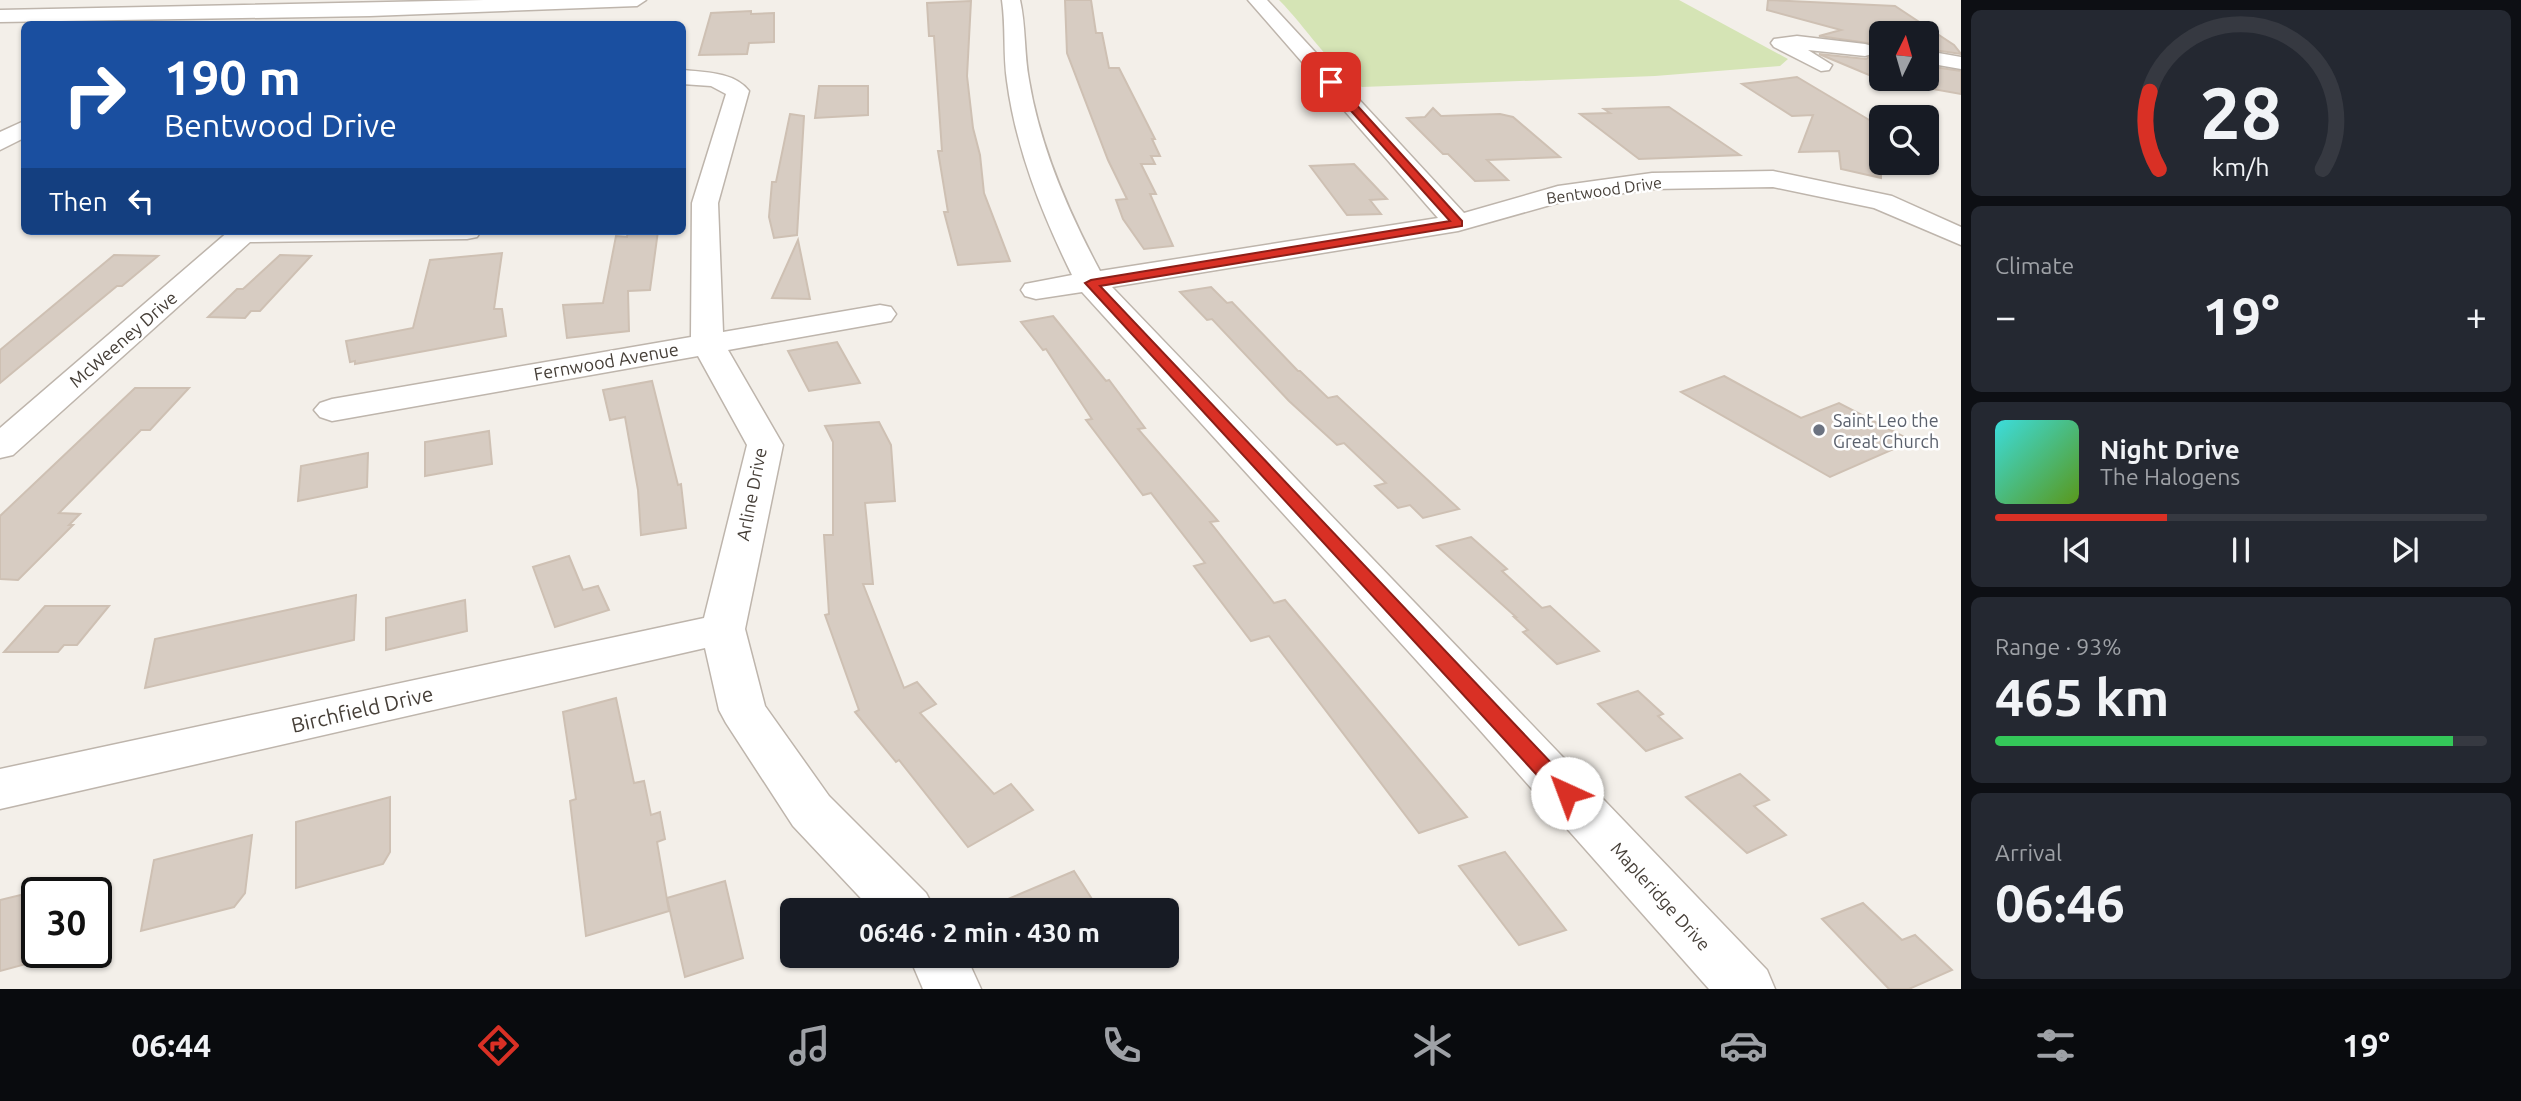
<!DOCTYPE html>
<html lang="en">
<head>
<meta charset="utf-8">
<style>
	body { margin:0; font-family:Ubuntu,sans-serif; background:#242831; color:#f1f3f6; height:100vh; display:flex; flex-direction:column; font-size:26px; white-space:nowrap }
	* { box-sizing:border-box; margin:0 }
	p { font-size:23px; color:#9ea1a6 }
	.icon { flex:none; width:38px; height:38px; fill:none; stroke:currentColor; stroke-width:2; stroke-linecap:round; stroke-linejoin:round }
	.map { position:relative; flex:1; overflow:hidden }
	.sheet { display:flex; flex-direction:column; gap:10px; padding:10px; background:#0d0f14; width:560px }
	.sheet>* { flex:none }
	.hud { position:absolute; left:21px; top:21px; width:665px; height:214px; border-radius:10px; box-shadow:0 2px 5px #0004; background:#1a4fa0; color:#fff; overflow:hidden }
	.needle { width:46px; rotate:5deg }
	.buttons { position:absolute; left:1869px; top:21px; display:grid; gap:14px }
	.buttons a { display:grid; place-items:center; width:70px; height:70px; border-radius:10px; background:#171b24; box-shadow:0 2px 5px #0004; font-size:35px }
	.speed { position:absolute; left:21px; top:877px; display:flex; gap:14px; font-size:35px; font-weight:700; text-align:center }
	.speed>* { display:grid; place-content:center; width:91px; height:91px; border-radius:50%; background:#171b24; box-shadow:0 2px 5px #0004; line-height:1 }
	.speed .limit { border:4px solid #111; border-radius:10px; background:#fff; color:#111 }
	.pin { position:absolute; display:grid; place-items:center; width:60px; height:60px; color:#fff; margin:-30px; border-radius:14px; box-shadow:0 4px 10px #0006 }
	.me { position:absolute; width:77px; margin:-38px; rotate:317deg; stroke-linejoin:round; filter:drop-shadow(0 0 5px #0008) }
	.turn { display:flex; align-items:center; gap:24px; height:147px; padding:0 28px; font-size:32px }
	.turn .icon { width:91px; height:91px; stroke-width:2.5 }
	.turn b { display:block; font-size:49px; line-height:60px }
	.then { display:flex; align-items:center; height:66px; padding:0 28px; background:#0003; gap:14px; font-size:26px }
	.big { font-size:52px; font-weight:700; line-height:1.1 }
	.sheet .card { flex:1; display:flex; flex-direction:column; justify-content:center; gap:10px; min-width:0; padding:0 24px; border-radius:10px; background:#242831 }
	.sheet .dial { align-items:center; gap:0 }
	.dial svg { height:182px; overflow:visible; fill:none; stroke:#363941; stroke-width:7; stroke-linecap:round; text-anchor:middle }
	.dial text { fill:#f1f3f6; stroke:none }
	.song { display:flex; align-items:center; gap:21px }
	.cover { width:84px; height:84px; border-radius:10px; background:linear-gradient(135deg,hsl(180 70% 55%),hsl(90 70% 35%)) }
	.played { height:7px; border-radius:4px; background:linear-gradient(90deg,#d93025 35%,#363941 35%) }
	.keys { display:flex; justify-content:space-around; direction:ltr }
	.heat { display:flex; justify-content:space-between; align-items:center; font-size:38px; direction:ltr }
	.charge { height:10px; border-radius:5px; background:linear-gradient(90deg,#34c759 93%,#363941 0) }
	.trip { position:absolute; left:780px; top:898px; width:399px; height:70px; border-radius:10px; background:#171b24; box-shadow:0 2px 5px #0004; font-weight:700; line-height:70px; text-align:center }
	.menu { display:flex; height:112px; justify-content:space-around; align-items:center; background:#090b0e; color:#9ea1a6 }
	.menu .icon { width:49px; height:49px }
	.menu .selected { color:#d93025 }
	.menu b { font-size:32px; color:#f1f3f6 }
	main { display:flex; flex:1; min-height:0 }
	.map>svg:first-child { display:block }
	.green { fill:#d5e4b5 }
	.building { fill:#d7ccc2; stroke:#cec0b3; stroke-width:2 }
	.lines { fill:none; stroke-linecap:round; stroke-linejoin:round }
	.minor-casing { stroke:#beb5ac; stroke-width:3 }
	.minor { fill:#fff; fill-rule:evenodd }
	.route { fill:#d93025; stroke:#8d1f18; stroke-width:2 }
	.worship-dot { fill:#6b7280; stroke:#fff; stroke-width:2.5 }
	.labels { text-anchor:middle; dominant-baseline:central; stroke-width:5; stroke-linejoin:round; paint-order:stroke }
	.far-street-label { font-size:16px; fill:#463f38; stroke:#fff }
	.street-label { font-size:18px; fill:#463f38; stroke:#fff }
	.worship-label { font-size:18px; fill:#5b616d; stroke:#fff; text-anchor:start }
	.near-street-label { font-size:21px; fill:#463f38; stroke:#fff }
</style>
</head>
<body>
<main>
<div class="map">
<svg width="1961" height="989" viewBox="0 0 1961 989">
	<rect width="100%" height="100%" fill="#f3efe9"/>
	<path class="green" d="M1279 0H1679L1788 59 1780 66 1655 76 1362 87C1328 65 1307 28 1279 0Z"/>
	<g class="building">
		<polygon points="1065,0 1091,0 1096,33 1102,33 1109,68 1119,68 1155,139 1152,139 1160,156 1151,156 1155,164 1141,164 1156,194 1150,194 1173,246 1144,249 1123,219 1116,200 1127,199 1108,160 1067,53"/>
		<polygon points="1768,0 1895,6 1954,45 1961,54 1927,49 1927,33 1881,33 1881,80 1819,54 1866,59 1877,52 1874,44 1819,36 1841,30 1767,10"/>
		<polygon points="971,1 967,76 973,128 980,155 984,193 1010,261 958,265 944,212 948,212 938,151 942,151 934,36 929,36 927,3"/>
		<polygon points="751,11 751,14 774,13 774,42 749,43 747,54 699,55 711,13"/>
		<polygon points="1927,66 1961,71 1961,94 1927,88"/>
		<polygon points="1797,77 1881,127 1881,178 1841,169 1839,151 1799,152 1813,115 1792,116 1742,84"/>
		<polygon points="819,86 868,86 868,115 815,118"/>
		<polygon points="1669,107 1740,155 1639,159 1580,114 1610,113 1604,109"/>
		<polygon points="1433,108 1441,116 1500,114 1513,117 1560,157 1487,160 1508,180 1475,181 1448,154 1443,154 1407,118 1425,117"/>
		<polygon points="790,114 804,116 797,235 774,238 769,217 772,182 776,182"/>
		<polygon points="1354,164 1387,199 1370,200 1381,214 1347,215 1310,166"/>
		<polygon points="628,231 658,231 650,290 628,291 629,331 567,338 563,305 603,303 616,236 627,237"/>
		<polygon points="798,240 810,299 772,298"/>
		<polygon points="502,253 494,309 502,309 506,336 355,364 355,361 350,362 346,341 413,328 430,260"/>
		<polygon points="114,255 158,256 122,286 117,286 0,383 0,350"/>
		<polygon points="280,255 311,256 260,311 251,311 245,318 208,317 237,289 243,289"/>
		<polygon points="1211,287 1227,303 1232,302 1298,371 1300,371 1328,398 1337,396 1459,509 1423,518 1410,505 1398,508 1375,486 1386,483 1344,443 1337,445 1289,401 1212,319 1207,320 1180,292"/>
		<polygon points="1053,316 1106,381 1109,380 1145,428 1138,429 1218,521 1210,522 1274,603 1285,600 1467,817 1419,833 1269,636 1251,641 1194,566 1205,563 1151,493 1143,495 1086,420 1092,419 1046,349 1043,350 1021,322"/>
		<polygon points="837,342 860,383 809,391 788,351"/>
		<polygon points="1724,376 1801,418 1839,403 1912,441 1830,477 1681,392"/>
		<polygon points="652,381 678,485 681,484 686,528 641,535 638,490 625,417 610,420 603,390"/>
		<polygon points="135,388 189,388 150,430 141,430 59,513 80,514 69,525 73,525 18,580 0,579 0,516"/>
		<polygon points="879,422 891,445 895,501 865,503 873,584 863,584 904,688 917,682 936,704 920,713 994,794 1011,784 1033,810 968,847 899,760 896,762 855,712 859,710 825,615 829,614 824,535 833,535 833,442 825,426"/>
		<polygon points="489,431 492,464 425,476 425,442"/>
		<polygon points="368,453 367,487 298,501 301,466"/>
		<polygon points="1471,537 1507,569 1502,571 1542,608 1550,606 1599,651 1557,664 1523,632 1528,630 1514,617 1516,617 1437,546"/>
		<polygon points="569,556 583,590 598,586 609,610 555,627 533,567"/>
		<polygon points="356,595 354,640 145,688 155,639"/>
		<polygon points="465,600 467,631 386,650 386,618"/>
		<polygon points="45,606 109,606 77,645 64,645 58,652 4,652"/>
		<polygon points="1638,691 1663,714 1658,716 1682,738 1646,751 1598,704"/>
		<polygon points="616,698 634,783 644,781 651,815 660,812 665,839 657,842 669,911 586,936 570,801 576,799 563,712"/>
		<polygon points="1740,774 1769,800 1754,806 1786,835 1747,853 1686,797"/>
		<polygon points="390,797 390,852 383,864 296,888 296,822"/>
		<polygon points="252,835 245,893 234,907 141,931 154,860"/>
		<polygon points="1505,852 1566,930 1519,945 1459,866"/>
		<polygon points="1074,871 1099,910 982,910"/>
		<polygon points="725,881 743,958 685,977 667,898"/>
		<polygon points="37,891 37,961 0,971 0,900"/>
		<polygon points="1863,903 1902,940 1915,935 1952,970 1909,989 1889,989 1822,919"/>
	</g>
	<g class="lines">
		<defs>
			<g id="minor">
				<polygon points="484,0 646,0 637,6 370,16 0,22 0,10"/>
				<path d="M1002 0H1020C1026 26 1024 54 1029 80 1040 147 1068 211 1100 271L1438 218 1248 0H1267L1464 213 1558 186 1652 173 1773 171 1892 196 1961 227V245L1874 208 1773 187 1652 189 1561 202 1458 231 1112 287 1767 970 1775 989H1709L1478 728 1082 292 1036 299 1025 296 1021 290 1025 284 1072 275C1042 214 1016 149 1007 81 1003 54 1006 27 1002 0Z"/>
				<polygon points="1797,36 1865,44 1872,46 1875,50 1872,54 1865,56 1808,50 1832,65 1829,70 1821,71 1774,47 1771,43 1774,39"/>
				<polygon points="1927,51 1961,57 1961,69 1927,63"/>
				<path d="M682 70C704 72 735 72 749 91L718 203 723 332 880 305 891 307 896 314 891 321 880 323 728 350 783 445 745 629 765 706 829 796 926 893 935 910H872L793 826 726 723 719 710 705 648 0 809V769L704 618 747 445 698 356 332 421 320 417 314 410 320 403 332 399 691 337 692 203 726 94 711 86 682 84Z"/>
				<polygon points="24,121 24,138 0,150 0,132"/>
				<polygon points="229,231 481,231 477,237 467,239 250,242 13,455 0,458 0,428"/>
				<polygon points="909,956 966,956 981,989 923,989"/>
			</g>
		</defs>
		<use href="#minor" class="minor-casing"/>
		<use href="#minor" class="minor"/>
	</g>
	<polygon class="route" points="1327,80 1334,80 1462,221 1462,226 1100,286 1574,787 1577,793 1574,799 1567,801 1559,799 1085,283 1091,280 1450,221 1327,84"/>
	<circle class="worship-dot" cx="1819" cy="430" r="7"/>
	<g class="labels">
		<g class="far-street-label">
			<text transform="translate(1604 190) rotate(-8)">Bentwood Drive</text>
		</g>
		<g class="street-label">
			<text transform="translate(123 339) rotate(-41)">McWeeney Drive</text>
			<text transform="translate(606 361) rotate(-10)">Fernwood Avenue</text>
			<text transform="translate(751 494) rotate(-79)">Arline Drive</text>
			<text transform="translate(1661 896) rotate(48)">Mapleridge Drive</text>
		</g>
		<g class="worship-label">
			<text x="1833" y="420">Saint Leo the<tspan x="1833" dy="21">Great Church</tspan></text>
		</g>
		<g class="near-street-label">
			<text transform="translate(362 709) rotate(-13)">Birchfield Drive</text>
		</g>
	</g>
</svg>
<div class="buttons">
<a><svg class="needle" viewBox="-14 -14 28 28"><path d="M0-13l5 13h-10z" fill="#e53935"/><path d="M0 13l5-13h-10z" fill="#9ea1a6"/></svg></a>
<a><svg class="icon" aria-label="search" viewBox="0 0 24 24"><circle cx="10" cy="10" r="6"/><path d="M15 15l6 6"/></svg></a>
</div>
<div class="speed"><div class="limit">30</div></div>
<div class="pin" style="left:1331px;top:82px;background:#d93025"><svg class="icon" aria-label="arrive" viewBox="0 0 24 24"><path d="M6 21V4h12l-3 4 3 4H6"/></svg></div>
<svg class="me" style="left:1567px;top:793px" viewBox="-20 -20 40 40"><circle r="19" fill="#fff"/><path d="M0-13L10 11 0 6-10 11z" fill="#d93025"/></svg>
<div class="trip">06:46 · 2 min · 430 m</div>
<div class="hud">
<div class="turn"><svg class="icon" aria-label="right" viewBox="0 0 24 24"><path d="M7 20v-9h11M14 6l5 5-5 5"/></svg><div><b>190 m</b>Bentwood Drive</div></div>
<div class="then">Then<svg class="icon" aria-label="left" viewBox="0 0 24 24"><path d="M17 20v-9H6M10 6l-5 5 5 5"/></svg></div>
</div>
</div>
<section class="sheet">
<div class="card dial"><svg viewBox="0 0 100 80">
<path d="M14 69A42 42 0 1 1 86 69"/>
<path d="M14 69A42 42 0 0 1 10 35" stroke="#d93025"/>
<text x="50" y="56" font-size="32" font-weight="700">28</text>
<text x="50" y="72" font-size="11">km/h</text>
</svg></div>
<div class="card"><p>Climate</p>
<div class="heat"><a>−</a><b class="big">19°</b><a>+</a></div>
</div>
<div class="card">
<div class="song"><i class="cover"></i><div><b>Night Drive</b><p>The Halogens</p></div></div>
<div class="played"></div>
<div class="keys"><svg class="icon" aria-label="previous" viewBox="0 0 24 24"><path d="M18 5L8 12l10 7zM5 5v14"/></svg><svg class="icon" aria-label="pause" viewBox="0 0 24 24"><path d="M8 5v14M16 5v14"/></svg><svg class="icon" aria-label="next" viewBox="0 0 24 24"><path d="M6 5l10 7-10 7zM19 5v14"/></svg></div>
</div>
<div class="card"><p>Range · 93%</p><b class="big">465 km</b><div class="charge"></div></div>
<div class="card"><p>Arrival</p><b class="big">06:46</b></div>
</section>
</main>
<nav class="menu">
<b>06:44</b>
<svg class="icon selected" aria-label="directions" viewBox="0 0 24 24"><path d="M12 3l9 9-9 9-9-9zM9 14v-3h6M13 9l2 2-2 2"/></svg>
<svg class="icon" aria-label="music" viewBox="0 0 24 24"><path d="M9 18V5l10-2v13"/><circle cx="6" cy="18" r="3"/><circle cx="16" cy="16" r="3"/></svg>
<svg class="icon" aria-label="phone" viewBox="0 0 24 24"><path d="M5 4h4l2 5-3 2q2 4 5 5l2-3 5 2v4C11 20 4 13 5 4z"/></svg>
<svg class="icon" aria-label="climate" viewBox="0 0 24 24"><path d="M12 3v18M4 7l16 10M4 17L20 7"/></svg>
<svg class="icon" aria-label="car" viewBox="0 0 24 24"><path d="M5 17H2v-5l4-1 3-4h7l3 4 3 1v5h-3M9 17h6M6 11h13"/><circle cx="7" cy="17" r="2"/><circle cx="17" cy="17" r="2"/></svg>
<svg class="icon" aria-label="filters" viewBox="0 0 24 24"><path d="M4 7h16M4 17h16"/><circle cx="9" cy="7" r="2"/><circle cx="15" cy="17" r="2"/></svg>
<b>19°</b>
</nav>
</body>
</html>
